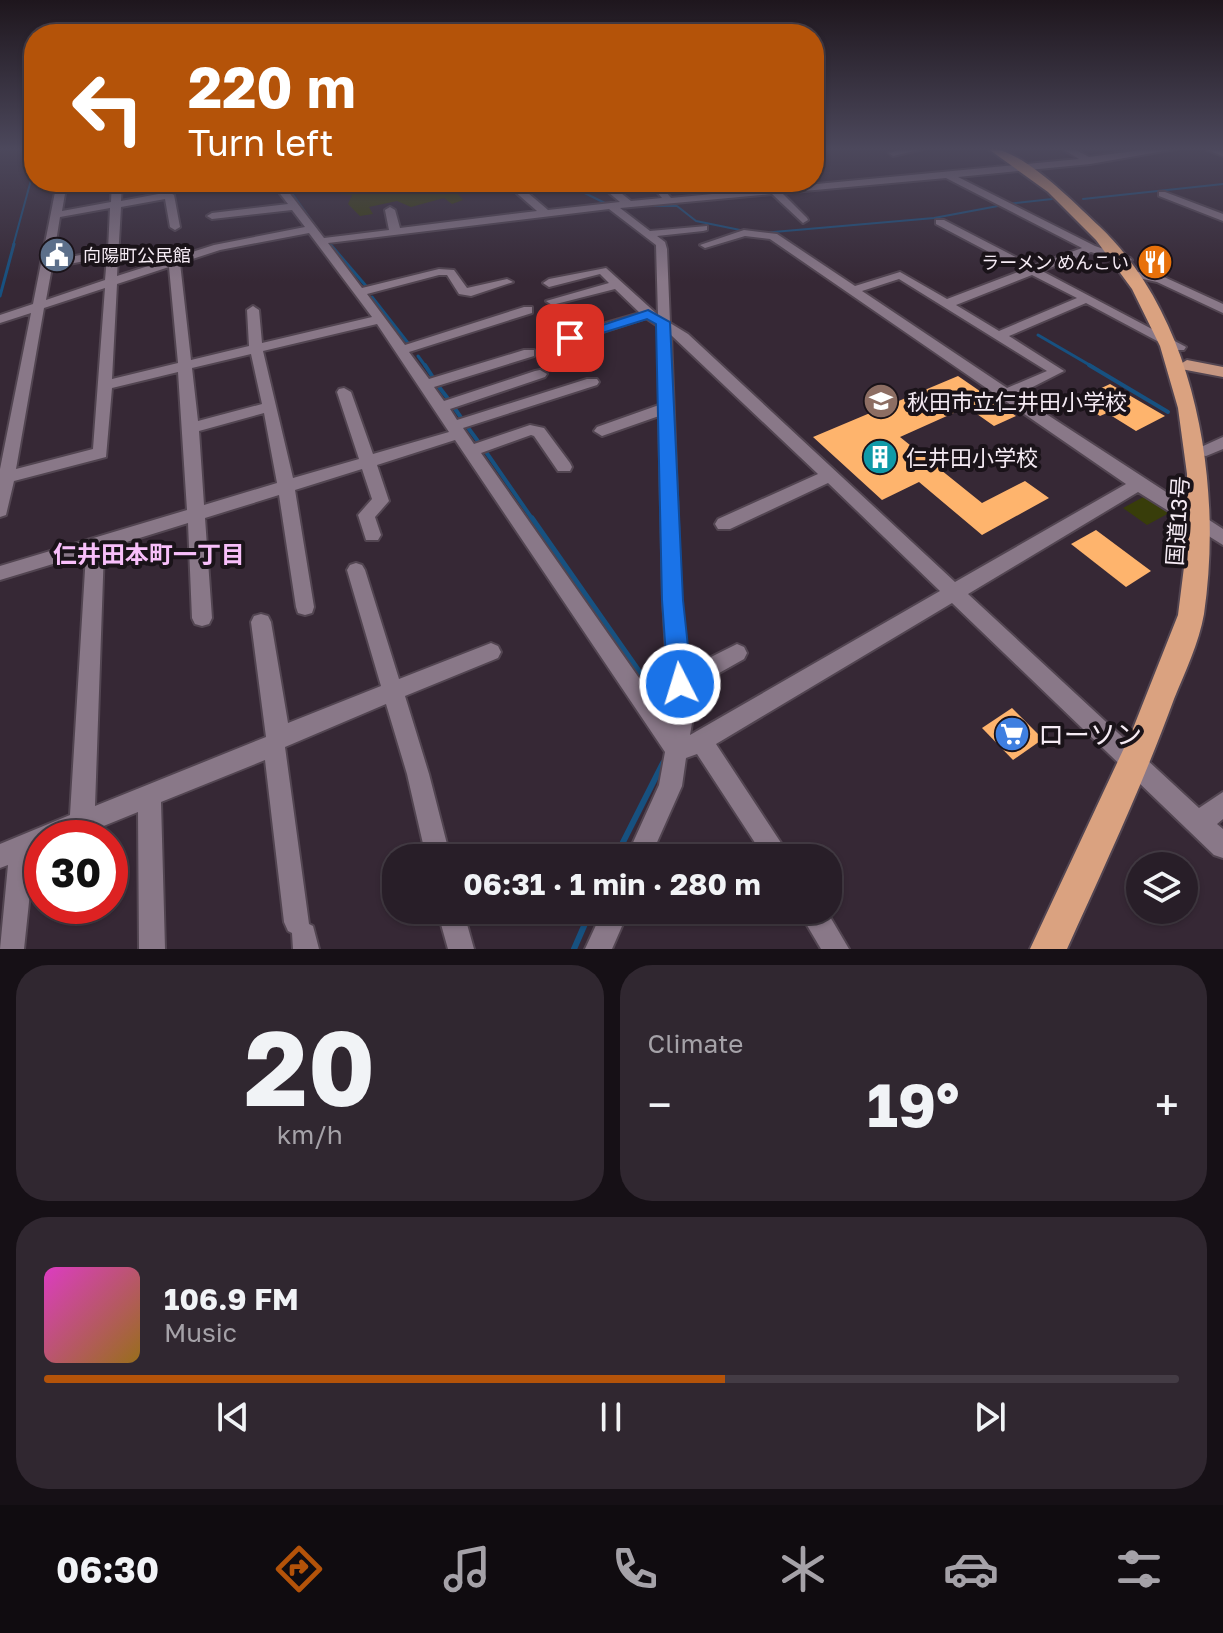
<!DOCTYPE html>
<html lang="en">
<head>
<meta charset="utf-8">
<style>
	body { margin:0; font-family:"Golos Text","Noto Sans JP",sans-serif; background:#302730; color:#f1f3f6; height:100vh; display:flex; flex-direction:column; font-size:30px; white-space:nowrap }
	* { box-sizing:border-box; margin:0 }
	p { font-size:26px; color:#a5a2a8 }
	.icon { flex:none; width:44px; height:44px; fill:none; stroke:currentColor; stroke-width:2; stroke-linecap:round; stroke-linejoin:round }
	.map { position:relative; height:949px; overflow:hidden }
	.details { display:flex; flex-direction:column; gap:16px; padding:16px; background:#161016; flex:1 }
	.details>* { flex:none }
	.top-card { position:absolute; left:24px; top:24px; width:800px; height:168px; border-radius:32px; box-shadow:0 2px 6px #0004,0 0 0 2px #443c45; background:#b45309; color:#fff; overflow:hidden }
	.tools { position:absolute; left:1126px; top:852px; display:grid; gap:16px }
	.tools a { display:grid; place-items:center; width:72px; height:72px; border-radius:50%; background:#281e28; box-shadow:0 2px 6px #0004,0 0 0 2px #443c45; font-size:40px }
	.speed { position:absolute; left:24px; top:820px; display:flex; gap:16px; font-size:40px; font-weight:700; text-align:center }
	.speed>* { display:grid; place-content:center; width:104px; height:104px; border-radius:50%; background:#281e28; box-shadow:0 2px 6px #0004,0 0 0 2px #443c45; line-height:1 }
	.speed .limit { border:12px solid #d22; background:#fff; color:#111 }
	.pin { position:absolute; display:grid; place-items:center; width:68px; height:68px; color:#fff; margin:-34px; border-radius:16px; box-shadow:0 4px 12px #0006 }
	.me { position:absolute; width:88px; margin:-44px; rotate:355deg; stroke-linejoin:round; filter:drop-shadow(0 0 6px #0008) }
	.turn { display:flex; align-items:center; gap:28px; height:168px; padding:0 32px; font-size:36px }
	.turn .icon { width:104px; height:104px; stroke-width:2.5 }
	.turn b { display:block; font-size:56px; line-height:68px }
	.big { font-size:60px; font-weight:700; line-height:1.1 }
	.details .card { flex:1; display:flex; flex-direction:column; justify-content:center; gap:12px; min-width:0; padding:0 28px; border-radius:32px; background:#302730 }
	.details .dial { align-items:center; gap:0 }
	.dial b { font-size:104px; line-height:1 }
	.song { display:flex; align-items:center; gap:24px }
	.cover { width:96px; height:96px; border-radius:12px; background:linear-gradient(135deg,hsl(310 70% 55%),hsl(40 70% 35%)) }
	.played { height:8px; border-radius:4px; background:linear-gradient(90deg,#b45309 60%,#443c45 60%) }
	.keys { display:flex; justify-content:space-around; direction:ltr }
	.heat { display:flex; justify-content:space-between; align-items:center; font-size:44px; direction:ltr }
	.details .tiles { flex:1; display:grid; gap:16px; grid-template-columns:1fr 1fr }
	.card:last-child { grid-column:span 2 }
	.trip { position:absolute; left:382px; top:844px; width:460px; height:80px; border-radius:32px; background:#281e28; box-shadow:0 2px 6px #0004,0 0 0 2px #443c45; font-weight:700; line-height:80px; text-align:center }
	.dock { display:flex; height:128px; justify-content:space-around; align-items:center; background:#100c10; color:#a5a2a8 }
	.dock .icon { width:56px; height:56px }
	.dock .on { color:#b45309 }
	.dock b { font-size:36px; color:#f1f3f6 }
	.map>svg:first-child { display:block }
	.green { fill:#383d0a }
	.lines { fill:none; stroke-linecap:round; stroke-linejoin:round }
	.stream-far4 { stroke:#175180; stroke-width:2 }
	.stream-far3 { stroke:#175180; stroke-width:3 }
	.stream-far2 { stroke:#175180; stroke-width:4 }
	.stream-far1 { stroke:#175180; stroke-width:5 }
	.stream { stroke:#175180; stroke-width:6 }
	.building { fill:#feb46d }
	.minor-casing { stroke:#524551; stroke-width:4 }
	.primary-casing { stroke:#524551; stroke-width:4 }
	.trunk-casing { stroke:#524551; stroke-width:4 }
	.minor { fill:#897888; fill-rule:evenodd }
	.primary { fill:#c69782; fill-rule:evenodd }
	.trunk { fill:#daa280; fill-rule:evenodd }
	.route { fill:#1a73e8; stroke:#114b97; stroke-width:2 }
	.labels { text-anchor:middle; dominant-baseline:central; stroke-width:8; stroke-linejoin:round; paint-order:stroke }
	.far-poi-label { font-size:18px; fill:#f5ebf4; stroke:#1a1319; text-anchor:start }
	.poi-label { font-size:22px; fill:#f5ebf4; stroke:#1a1319; text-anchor:start }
	.street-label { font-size:22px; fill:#f5ebf4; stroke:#1a1319 }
	.neighbourhood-label { font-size:24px; font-weight:bold; fill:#f8bffa; stroke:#1a1319 }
	.near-poi-label { font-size:26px; fill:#f5ebf4; stroke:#1a1319; text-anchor:start }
</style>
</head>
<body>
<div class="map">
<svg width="1223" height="949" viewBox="0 0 1223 949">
	<rect width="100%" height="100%" fill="#362835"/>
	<g class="green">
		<path d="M336 182H420L427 187C443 182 455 180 470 191L458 194 463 200 452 204 444 198 411 207 397 201 369 207 373 214 360 216 348 204 352 195 324 193 335 188Z"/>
		<polygon points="1147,495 1171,512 1147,525 1123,508"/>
	</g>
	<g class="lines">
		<g class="stream-far4">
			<polyline points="284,182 324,238"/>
			<polyline points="458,182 467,182"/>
			<polyline points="562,182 605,203"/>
			<polyline points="1083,199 1223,184"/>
			<polyline points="1007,204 1052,199"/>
			<polyline points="637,206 677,206 696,221 745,231"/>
			<polyline points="762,233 934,218 998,206"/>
			<polyline points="13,246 34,169"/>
		</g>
		<g class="stream-far3">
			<polyline points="330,244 366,286"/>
			<polyline points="0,296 14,244"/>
			<polyline points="372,297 408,343"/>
			<polyline points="1038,335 1093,367"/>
			<polyline points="418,356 426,367"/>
		</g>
		<g class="stream-far2">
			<polyline points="425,365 434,379"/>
			<polyline points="1089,365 1168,412"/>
			<polyline points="439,387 449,400"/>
			<polyline points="453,406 462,419"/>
			<polyline points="466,425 480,444"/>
			<polyline points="486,452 533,520"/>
		</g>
		<polyline class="stream-far1" points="532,518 667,711"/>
		<g class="stream">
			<polyline points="615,858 663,763"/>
			<polyline points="574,949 591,910"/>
		</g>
	</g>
	<g class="building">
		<polygon points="958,376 1016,416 994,426 967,407 900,437 982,503 1025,481 1049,498 982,535 919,482 882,500 813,437"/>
		<polygon points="1110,384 1165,416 1136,431 1107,413 1100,416 1076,400"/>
		<polygon points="1096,530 1151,571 1126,587 1071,544"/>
		<polygon points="1012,708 1043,739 1013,760 982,728"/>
	</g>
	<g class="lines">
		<defs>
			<g id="minor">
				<polygon points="907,148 927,148 893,156 889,153"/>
				<path d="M1061 148H1072L1089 157 1157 148H1181L1090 164 958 177 1095 246 1130 258 1132 260 1126 263 1091 252 1042 271 1186 347 1184 350H1174L1086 303 1009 336 1064 371 1017 395 1223 529V545L1138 492 968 594 1199 808 1223 792V819L1217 824 1223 829V858L1214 855 952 603 716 744 791 858H765L697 754 686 758 682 786 650 858H626L659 785 665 752 455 440 377 465 389 501 375 517 381 535 378 540H366L358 515 372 499 362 469 295 490 314 607 312 613 305 615 298 613 296 607 279 495 205 518 212 618 209 624 202 626 195 624 192 618 188 523 104 549 95 806 266 737 251 622 254 616 261 614 268 616 271 622 288 723 381 686 347 570 350 565 356 563 362 565 365 570 399 679 491 643 498 646 501 652 498 658 405 696 429 774 448 848 445 857 431 858 424 848 407 774 386 704 285 747 309 924 313 926 319 949H293L292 933 288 931 284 922 265 760 161 802 165 949H139L138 812 74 838H42V851L34 855 24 949H0L8 865 0 868V844L70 815 86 554 0 580V566L187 510 178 372 112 388 106 457 14 481 6 515 0 517V469L31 313 0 323V315L33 304 57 182H67L62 211 111 202 112 182H122L121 201 169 192 174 195 180 227 175 230 170 227 165 199 121 207 117 276 214 245 305 227 292 210 212 219 207 216 212 213 288 204 271 182H281L324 238 389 230 385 210 390 207 395 210 400 228 537 211 504 182H515L548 210 620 202 596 182H607L631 201 662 198 652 186H640V182H658L671 198 1079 159ZM946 178 1082 248 1033 266 944 220H936V224L1023 270 947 299 900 272 855 286 777 234 744 230 700 245 705 248 745 236 770 239 1126 484 955 582 688 334 670 323 667 249 665 242 657 236 703 231 707 230V226L650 231 620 208 772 194 803 223 808 220 807 218 782 193ZM110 208 108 250 53 260 60 217ZM609 209 656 245 658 315 606 268 549 279 543 283 549 287 600 274 609 283 546 301 552 305 615 289 640 313 565 335V341H575L646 318 658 326 659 405 597 427 594 431 602 436 659 416 663 600 670 722 481 453 531 435 534 436 558 471H570L572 467 570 463 544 428 530 425 474 444 463 428 597 385 599 382 597 379H587L457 420 450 409 545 377 547 374 540 370 535 371 444 401 434 387 534 356V350H524L429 379 409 352 532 313V307H524L405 345 367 294 439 275H447L459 294 471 296 513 282 507 279 467 288 454 270 439 269 362 288 328 243ZM309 233 372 317 262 343 259 310 253 306 247 310 249 346 191 360 180 263 220 250ZM107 257 105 280 46 300 52 267ZM169 267 178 363 112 379 117 284ZM1032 275 1077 298 999 331 956 305ZM899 279 1047 371 1007 388 862 291ZM105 288 93 449 16 469 44 308ZM377 324 449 432 373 454 351 392 344 388 339 389 337 392 359 459 293 478 263 351ZM671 335 818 474 718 519 715 524 718 529H730L828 483 940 591 690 735 692 723 689 690 744 659 747 653 744 647 737 644 687 669 681 600ZM251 354 262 404 198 421 192 368ZM264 413 277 483 204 505 199 431Z"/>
				<polygon points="1206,148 1223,150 1223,156 1207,150"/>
				<polygon points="198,182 210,182 205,185"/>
				<polygon points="1159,192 1165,192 1223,214 1223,221 1159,196"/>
				<polygon points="1138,272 1164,277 1223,304 1223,313 1157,282 1134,277 1134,273"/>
				<polygon points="1223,437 1223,449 1206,456 1201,455 1198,451 1201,447"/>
				<polygon points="437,910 463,910 474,949 448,949"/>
				<polygon points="603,910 629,910 612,949 585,949"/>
				<polygon points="798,910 826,910 849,949 821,949"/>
			</g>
			<polygon id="primary" points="1187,360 1223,367 1223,377 1181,369 1179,365"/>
			<path id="trunk" d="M987 148C1022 148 1073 202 1099 226 1197 319 1223 485 1204 614 1199 643 1185 672 1174 699 1143 784 1104 867 1067 949H1030L1132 731 1178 615 1187 543V474L1178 408 1160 346 1132 289 1096 240 1048 192Z"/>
		</defs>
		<use href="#minor" class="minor-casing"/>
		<use href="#primary" class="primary-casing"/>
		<use href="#trunk" class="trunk-casing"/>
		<use href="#minor" class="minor"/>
		<use href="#primary" class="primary"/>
		<use href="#trunk" class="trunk"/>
	</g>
	<linearGradient id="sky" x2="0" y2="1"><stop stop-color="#1e161d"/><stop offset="0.53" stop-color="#4c485c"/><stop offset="1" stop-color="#4c485c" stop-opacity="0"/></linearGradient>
	<rect width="1223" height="281" fill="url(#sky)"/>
	<polygon class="route" points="648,310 670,322 683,600 692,684 688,692 680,695 671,692 668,684 662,600 656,324 647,319 570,343 563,338"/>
	<defs>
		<symbol id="civic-disc" viewBox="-11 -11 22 22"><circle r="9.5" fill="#5c6f8a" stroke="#1a1319"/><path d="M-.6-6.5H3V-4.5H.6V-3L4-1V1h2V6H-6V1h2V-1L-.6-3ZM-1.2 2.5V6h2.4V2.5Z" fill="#fff"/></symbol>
		<symbol id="restaurant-disc" viewBox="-11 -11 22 22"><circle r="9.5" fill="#e8710a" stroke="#1a1319"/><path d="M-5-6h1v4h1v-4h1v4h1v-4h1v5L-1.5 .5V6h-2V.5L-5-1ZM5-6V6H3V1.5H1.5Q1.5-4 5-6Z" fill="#fff"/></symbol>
		<symbol id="school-disc" viewBox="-11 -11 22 22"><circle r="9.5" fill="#8d6e63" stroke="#1a1319"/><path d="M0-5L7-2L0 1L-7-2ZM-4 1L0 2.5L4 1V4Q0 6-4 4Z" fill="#fff"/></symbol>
		<symbol id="building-disc" viewBox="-11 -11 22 22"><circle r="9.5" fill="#0f9aa8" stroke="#1a1319"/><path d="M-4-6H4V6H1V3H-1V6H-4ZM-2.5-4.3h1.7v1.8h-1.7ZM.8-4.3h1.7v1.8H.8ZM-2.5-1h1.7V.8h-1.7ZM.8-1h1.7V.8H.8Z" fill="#fff"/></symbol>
		<symbol id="supermarket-disc" viewBox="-11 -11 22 22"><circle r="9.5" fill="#3f7fe0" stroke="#1a1319"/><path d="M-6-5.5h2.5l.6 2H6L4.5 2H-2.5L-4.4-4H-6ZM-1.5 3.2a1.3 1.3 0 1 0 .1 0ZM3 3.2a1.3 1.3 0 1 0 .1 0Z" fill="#fff"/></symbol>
	</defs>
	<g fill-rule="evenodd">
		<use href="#civic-disc" x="37" y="235" width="40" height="40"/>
		<use href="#restaurant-disc" x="1135" y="242" width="40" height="40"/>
		<use href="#school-disc" x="861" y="381" width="40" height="40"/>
		<use href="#building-disc" x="860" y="437" width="40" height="40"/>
		<use href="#supermarket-disc" x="992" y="714" width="40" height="40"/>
	</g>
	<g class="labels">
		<g class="far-poi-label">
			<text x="83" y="255">向陽町公民館</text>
			<text x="1129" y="262" text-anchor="end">ラーメン めんこい</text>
		</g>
		<g class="poi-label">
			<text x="907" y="401">秋田市立仁井田小学校</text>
			<text x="906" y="457">仁井田小学校</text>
		</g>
		<g class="street-label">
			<text transform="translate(1177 521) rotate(-86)">国道13号</text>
		</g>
		<g class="neighbourhood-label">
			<text x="149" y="553">仁井田本町一丁目</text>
		</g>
		<g class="near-poi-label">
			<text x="1038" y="734">ローソン</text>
		</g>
	</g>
</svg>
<div class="tools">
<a><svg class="icon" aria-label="layers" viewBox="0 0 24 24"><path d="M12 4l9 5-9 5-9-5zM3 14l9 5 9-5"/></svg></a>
</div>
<div class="speed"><div class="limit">30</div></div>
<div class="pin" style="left:570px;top:338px;background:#d93025"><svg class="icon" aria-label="arrive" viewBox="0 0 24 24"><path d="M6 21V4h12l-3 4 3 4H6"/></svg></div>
<svg class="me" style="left:680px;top:684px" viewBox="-20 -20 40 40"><circle r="17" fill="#1a73e8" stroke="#fff" stroke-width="3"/><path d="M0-11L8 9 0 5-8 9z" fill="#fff"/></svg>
<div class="trip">06:31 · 1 min · 280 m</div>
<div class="top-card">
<div class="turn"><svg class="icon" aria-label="left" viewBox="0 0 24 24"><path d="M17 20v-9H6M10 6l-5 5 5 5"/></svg><div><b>220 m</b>Turn left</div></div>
</div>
</div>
<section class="details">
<div class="tiles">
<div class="card dial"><b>20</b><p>km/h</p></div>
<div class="card"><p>Climate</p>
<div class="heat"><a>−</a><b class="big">19°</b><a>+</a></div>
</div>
<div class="card">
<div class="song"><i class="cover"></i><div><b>106.9 FM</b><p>Music</p></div></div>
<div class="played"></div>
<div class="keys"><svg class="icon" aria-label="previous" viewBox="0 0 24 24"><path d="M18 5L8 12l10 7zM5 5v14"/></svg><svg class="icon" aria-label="pause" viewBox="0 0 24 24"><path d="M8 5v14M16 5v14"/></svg><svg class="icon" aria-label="next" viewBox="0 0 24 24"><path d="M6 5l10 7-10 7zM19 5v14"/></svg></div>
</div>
</div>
</section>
<nav class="dock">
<b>06:30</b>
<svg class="icon on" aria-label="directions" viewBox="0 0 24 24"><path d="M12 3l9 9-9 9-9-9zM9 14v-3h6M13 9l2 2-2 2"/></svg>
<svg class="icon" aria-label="music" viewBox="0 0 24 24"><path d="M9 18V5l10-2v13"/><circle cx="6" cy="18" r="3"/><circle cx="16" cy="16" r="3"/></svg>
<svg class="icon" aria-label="phone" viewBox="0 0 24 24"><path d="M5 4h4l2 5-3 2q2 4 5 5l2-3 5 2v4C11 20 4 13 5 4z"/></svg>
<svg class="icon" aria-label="climate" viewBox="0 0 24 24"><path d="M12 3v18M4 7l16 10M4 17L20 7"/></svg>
<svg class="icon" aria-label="car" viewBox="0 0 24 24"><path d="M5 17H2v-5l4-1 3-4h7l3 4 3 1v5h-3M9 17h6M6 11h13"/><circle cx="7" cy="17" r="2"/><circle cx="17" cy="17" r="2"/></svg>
<svg class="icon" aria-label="filters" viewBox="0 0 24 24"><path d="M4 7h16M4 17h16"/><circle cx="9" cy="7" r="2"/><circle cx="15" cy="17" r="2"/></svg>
</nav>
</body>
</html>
